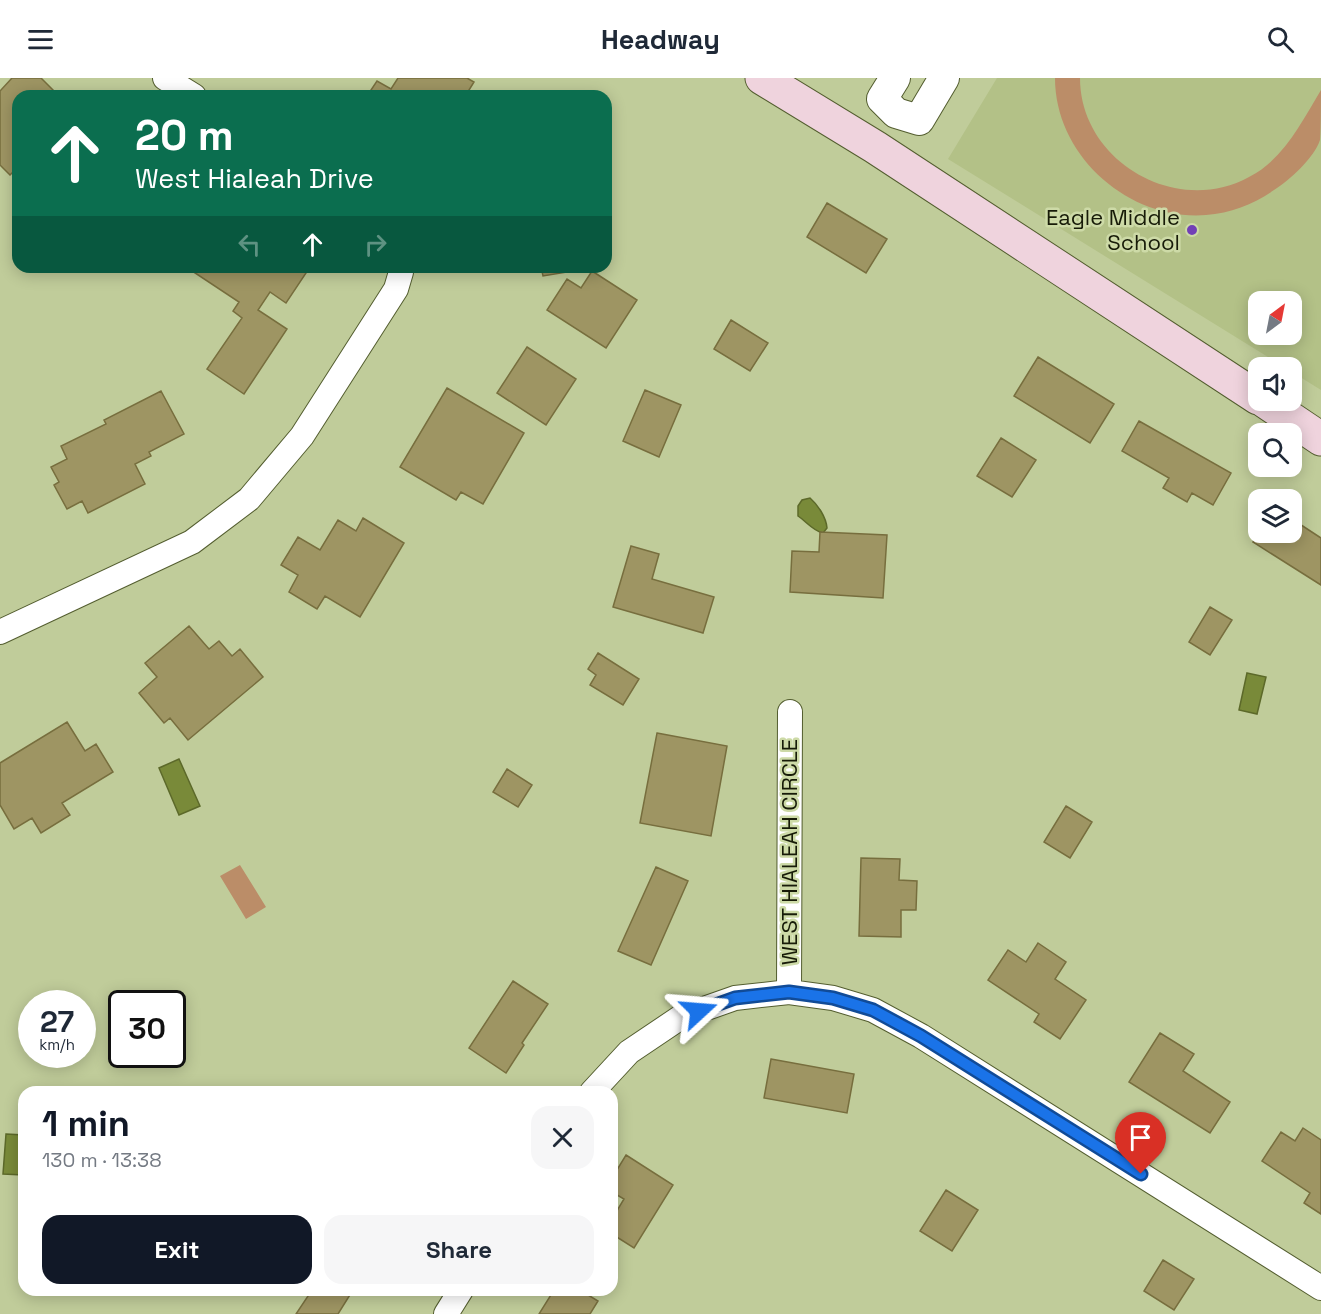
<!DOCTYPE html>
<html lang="en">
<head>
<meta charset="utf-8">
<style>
	body { margin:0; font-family:"Space Grotesk",sans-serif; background:#f6f6f7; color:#1f2937; height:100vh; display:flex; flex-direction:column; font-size:22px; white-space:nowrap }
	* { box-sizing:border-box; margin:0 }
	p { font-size:20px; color:#747a83 }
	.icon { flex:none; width:33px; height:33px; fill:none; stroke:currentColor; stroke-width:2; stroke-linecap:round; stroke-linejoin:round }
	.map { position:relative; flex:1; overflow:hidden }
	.details { position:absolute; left:18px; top:1008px; width:600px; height:210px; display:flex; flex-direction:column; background:#fff; border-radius:18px; box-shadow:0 3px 15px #0003 }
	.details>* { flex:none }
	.top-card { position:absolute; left:12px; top:12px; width:600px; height:183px; border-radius:18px; box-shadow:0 3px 15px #0003; background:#0b6e4f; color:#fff; overflow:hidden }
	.needle { width:39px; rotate:32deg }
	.tools { position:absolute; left:1248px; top:213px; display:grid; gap:12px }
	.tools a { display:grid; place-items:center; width:54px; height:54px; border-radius:12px; background:#fff; box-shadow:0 3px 15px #0003; font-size:30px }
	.speed { position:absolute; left:18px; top:912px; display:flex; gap:12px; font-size:30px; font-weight:700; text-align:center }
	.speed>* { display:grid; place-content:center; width:78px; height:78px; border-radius:50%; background:#fff; box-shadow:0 3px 15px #0003; line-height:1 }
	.speed small { font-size:15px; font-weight:400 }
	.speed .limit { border:3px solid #111; border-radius:9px; background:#fff; color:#111 }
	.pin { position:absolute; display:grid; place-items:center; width:51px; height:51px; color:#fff; margin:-62px -26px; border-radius:50% 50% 50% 0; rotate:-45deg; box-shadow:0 0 6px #0007 }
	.pin .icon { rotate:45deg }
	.me { position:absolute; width:66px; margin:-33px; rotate:71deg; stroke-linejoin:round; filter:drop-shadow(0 0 4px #0008) }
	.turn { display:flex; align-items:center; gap:21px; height:126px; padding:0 24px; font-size:27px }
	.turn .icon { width:78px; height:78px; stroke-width:2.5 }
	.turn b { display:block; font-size:42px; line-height:51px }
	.lanes { display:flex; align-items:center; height:57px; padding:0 24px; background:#0003; justify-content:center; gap:30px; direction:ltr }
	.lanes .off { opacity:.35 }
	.round { display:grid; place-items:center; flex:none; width:63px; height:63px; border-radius:18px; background:#f6f6f7 }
	.overview { display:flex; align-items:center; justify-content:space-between; height:102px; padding:0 24px }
	h1 { font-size:36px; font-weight:600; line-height:45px; color:#111827 }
	.primary-button { display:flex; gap:12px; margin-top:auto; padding:12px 24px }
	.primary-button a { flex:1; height:69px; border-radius:18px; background:#111827; color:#fff; font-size:24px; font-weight:600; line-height:69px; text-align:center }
	.primary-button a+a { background:#f6f6f7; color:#1f2937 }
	header { display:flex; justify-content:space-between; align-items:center; height:78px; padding:0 24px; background:#fff; font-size:27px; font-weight:600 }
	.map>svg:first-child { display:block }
</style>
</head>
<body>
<header><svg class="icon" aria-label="menu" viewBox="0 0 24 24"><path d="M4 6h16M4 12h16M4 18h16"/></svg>Headway<svg class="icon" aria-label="search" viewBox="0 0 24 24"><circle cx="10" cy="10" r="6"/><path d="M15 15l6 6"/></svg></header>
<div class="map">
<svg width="1321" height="1236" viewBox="0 0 1321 1236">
	<rect width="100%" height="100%" fill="#c0cc9a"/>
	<path fill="#b3c187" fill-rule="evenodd" d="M997,0H1321V312L1292,294V290L1284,289L948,81ZM1258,224H1292V256H1258Z"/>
	<path fill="#bb8d68" d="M1055,0H1080C1080,83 1176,139 1249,99C1284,81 1301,45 1321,12C1321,23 1321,55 1320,62C1314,80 1290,102 1274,112C1254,126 1231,135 1206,137C1129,143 1055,78 1055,0Z
		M240,787L266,829L246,841L220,798Z"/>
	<path fill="#798a39" stroke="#5c692a" stroke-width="1.5" d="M810,420C818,427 826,439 827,450L823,455C813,453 807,444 798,438V428L802,422Z
		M1247,595L1266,599L1257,636L1239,632Z
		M179,681L200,728L179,737L159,690Z
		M6,1056L24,1057L23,1097L3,1096Z"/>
	<path fill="#9e9563" stroke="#776e3e" stroke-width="1.5" d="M12,0H41L59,18H18V89L10,97L0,87V13Z
		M398,0H467L474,4L469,12L479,18H367L377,3L391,11Z
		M827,125L887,161L866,195L807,159Z
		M186,189H310L286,225L270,214L258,232L287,251L244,316L207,291L242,240L233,233L239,224Z
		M541,189H597L543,198Z
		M592,193L637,222L606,270L547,232L567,201L581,210Z
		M731,242L768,265L750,293L714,271Z
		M527,269L576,301L546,347L497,315Z
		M1038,279L1114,326L1090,365L1014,318Z
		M447,310L524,355L483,426L461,414L456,422L400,389Z
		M645,312L681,327L659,379L623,363Z
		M161,313L184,356L149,374L151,378L135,386L145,406L88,435L82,423L67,431L54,407L59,404L51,389L67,381L61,368L106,346L104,342Z
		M1139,343L1231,395L1213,427L1192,415L1187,424L1163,410L1169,400L1122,373Z
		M1001,360L1036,382L1012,419L977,398Z
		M363,440L404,465L360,539L325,518L317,531L289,514L298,497L281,487L298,459L320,472L338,442L356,453Z
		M1292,441L1321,460V507L1253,464L1259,454H1292Z
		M820,454L887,457L883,520L790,514L792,473L819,474Z
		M631,468L659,476L652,501L714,519L703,555L613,529Z
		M1210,529L1232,542L1210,577L1189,564Z
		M189,548L209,571L219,563L232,578L240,571L263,599L188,662L170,640L164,645L139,615L157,599L145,585Z
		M598,575L639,601L623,627L590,607L596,597L588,591Z
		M67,644L85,673L96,666L113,694L62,725L70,737L41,755L32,740L14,751L0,727V685Z
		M657,655L727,668L711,758L640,745Z
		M507,691L532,707L518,729L493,714Z
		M1066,728L1092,744L1070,780L1044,764Z
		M861,780L900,781L899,802L917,803L916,832H901V859L859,858Z
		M656,789L688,803L651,887L618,873Z
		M1038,865L1066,884L1055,901L1086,922L1060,961L1034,944L1039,936L988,902L1008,872L1026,884Z
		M513,903L548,926L522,965L524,967L506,995L469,970Z
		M1160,955L1194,976L1183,993L1230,1024L1210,1055L1129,1004Z
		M771,981L854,996L847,1035L764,1020Z
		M1303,1050L1321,1062V1136L1304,1125L1310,1115L1262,1083L1281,1054L1295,1063Z
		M626,1077L673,1107L634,1170L612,1156V1141L624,1121L612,1114V1100Z
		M946,1112L978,1132L952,1173L920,1153Z
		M1163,1182L1194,1201L1174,1232L1144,1213Z
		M312,1212H353L338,1236H296Z
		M554,1212H580L598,1223L590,1236H539Z"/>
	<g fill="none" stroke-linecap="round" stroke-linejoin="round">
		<g stroke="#535d2f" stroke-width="26">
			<path id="minor" d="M165,0L194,18
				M0,554L192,464L249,421L302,358L396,211L401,194V189
				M789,914L790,634
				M592,1014L629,974L681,939L735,920L789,914L833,920L873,932L921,958L1321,1210
				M446,1236L461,1212"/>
		</g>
		<g stroke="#535d2f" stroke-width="32">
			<path id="tertiary" d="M895,0L882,21L896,35L919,42L944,0"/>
		</g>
		<g stroke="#535d2f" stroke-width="35">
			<path id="secondary" d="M762,0L875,69L1258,320
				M1263,322L1321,361"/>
		</g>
		<use href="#minor" stroke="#fff" stroke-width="24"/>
		<use href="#tertiary" stroke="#fff" stroke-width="30"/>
		<use href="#secondary" stroke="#efd3dd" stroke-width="33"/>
	</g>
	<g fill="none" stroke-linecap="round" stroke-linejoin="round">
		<g stroke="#114b97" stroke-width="15">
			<path id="route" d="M699,933L735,920L789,914L833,920L873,932L921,958L1141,1096"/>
		</g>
		<use href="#route" stroke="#1a73e8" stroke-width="10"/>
	</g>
	<circle fill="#723fb6" stroke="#cddaa7" stroke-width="2" cx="1192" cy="152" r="6"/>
	<g text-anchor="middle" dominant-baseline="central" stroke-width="5" stroke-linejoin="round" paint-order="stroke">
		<g font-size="22" fill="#171b08" stroke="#cddaa7" text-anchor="end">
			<text x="1180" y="139">Eagle Middle<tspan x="1180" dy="25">School</tspan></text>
		</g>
		<g font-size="22" fill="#171b08" stroke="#cddaa7">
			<text transform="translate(789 774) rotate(-90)">WEST HIALEAH CIRCLE</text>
		</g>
	</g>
</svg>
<div class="tools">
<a><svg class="needle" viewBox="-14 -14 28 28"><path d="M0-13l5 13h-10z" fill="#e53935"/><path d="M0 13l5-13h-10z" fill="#747a83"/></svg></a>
<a><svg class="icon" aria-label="sound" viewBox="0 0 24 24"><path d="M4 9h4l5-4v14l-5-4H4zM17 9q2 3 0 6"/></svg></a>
<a><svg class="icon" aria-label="search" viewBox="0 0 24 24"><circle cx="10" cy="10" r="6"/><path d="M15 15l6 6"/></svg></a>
<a><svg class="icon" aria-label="layers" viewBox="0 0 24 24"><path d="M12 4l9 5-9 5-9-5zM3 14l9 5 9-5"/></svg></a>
</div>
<div class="speed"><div>27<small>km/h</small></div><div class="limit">30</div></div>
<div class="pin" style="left:1141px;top:1096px;background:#d93025"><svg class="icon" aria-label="arrive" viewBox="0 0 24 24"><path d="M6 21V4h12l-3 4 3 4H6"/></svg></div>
<svg class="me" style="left:699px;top:933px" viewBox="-20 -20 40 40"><path d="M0-17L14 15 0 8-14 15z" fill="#1a73e8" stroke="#fff" stroke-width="4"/></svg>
<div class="top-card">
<div class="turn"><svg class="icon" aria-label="ahead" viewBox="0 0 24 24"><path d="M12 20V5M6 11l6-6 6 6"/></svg><div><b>20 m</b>West Hialeah Drive</div></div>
<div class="lanes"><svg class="icon off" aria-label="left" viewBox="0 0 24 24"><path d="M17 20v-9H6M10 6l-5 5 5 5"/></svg><svg class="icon" aria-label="ahead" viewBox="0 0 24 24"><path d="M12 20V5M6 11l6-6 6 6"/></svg><svg class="icon off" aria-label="right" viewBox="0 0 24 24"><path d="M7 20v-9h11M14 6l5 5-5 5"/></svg></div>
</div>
<section class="details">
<div class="overview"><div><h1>1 min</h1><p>130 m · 13:38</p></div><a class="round"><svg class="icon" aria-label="close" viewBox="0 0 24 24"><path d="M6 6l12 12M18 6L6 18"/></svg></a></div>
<div class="primary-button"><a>Exit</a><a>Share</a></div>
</section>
</div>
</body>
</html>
